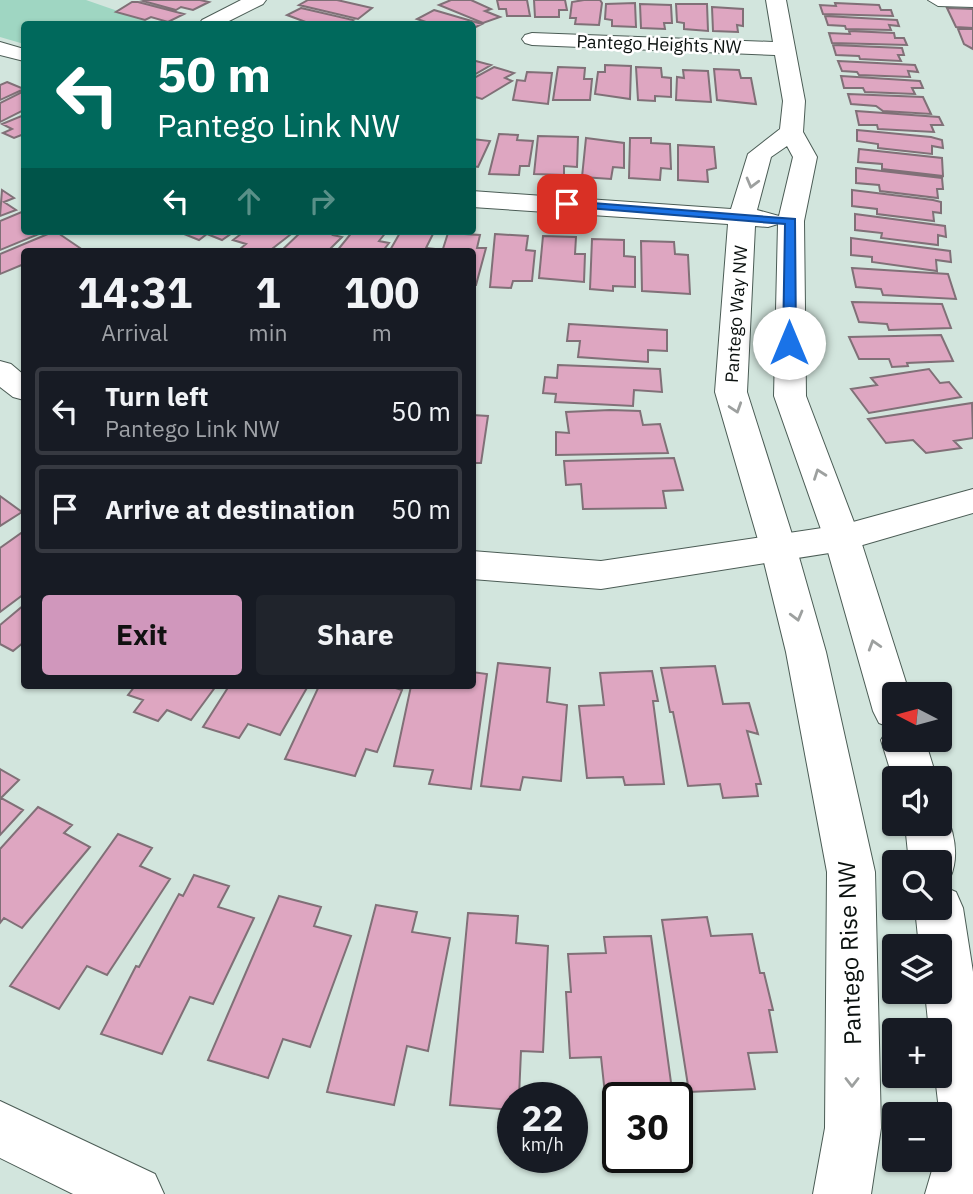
<!DOCTYPE html>
<html lang="en">
<head>
<meta charset="utf-8">
<style>
	body { margin:0; font-family:"IBM Plex Sans",sans-serif; background:#20242c; color:#f1f3f6; height:100vh; display:flex; flex-direction:column; font-size:26px; white-space:nowrap }
	* { box-sizing:border-box; margin:0 }
	p { font-size:23px; color:#9ea1a6 }
	.icon { flex:none; width:38px; height:38px; fill:none; stroke:currentColor; stroke-width:2; stroke-linecap:round; stroke-linejoin:round }
	.map { position:relative; flex:1; overflow:hidden }
	.drawer { position:absolute; left:21px; top:248px; width:455px; height:441px; display:flex; flex-direction:column; background:#171b24; border-radius:7px; box-shadow:0 2px 5px #0004 }
	.drawer>* { flex:none }
	.top-card { position:absolute; left:21px; top:21px; width:455px; height:214px; border-radius:7px; box-shadow:0 2px 5px #0004; background:#00695c; color:#fff; overflow:hidden }
	.needle { width:46px; rotate:276deg }
	.tools { position:absolute; left:882px; top:682px; display:grid; gap:14px }
	.tools a { display:grid; place-items:center; width:70px; height:70px; border-radius:7px; background:#171b24; box-shadow:0 2px 5px #0004; font-size:35px }
	.speed { position:absolute; left:497px; top:1082px; display:flex; gap:14px; font-size:35px; font-weight:700; text-align:center }
	.speed>* { display:grid; place-content:center; width:91px; height:91px; border-radius:50%; background:#171b24; box-shadow:0 2px 5px #0004; line-height:1 }
	.speed small { font-size:18px; font-weight:400 }
	.speed .limit { border:4px solid #111; border-radius:10px; background:#fff; color:#111 }
	.pin { position:absolute; display:grid; place-items:center; width:60px; height:60px; color:#fff; margin:-30px; border-radius:14px; box-shadow:0 4px 10px #0006 }
	.me { position:absolute; width:77px; margin:-38px; rotate:0deg; stroke-linejoin:round; filter:drop-shadow(0 0 5px #0008) }
	.turn { display:flex; align-items:center; gap:24px; height:147px; padding:0 21px; font-size:32px }
	.turn .icon { width:91px; height:91px; stroke-width:2.5 }
	.turn b { display:block; font-size:49px; line-height:60px }
	.lanes { display:flex; align-items:center; height:66px; padding:0 21px; background:#0003; justify-content:center; gap:35px; direction:ltr }
	.lanes .off { opacity:.35 }
	.eta { display:flex; justify-content:space-evenly; align-items:center; height:119px; text-align:center }
	.eta b { font-size:42px; font-weight:700; line-height:49px }
	.cta { display:flex; gap:14px; margin-top:auto; padding:14px 21px }
	.cta a { flex:1; height:80px; border-radius:7px; background:#d097bc; color:#111; font-size:28px; font-weight:700; line-height:80px; text-align:center }
	.cta a+a { background:#20242c; color:#f1f3f6 }
	ul { padding:0; list-style:none }
	li { display:flex; align-items:center; gap:21px; height:88px; margin:0 14px 10px; padding:0 7px; border:4px solid #363941; border-radius:7px }
	li div { flex:1 }
	li b { display:block; font-size:26px }
	li em { font-style:normal }
	.map>svg:first-child { display:block }
</style>
</head>
<body>
<div class="map">
<svg width="973" height="1194" viewBox="0 0 973 1194">
	<rect width="100%" height="100%" fill="#d2e5dd"/>
	<path fill="#9fd6c2" d="M0,0H86L155,24H24V44L0,37Z"/>
	<path fill="#dea6c1" stroke="#807077" stroke-width="2" d="M147,0H200L209,2L193,10L181,7L176,10L143,1Z
		M308,0H337L372,8L358,19L299,5Z
		M451,0H471L491,9L485,11L500,17L483,23L439,5Z
		M497,0H527L530,16H507L506,9H499Z
		M534,0H565L567,10H559V17H535Z
		M584,0H600L602,3L599,25L575,24L576,18H570L572,2Z
		M132,2H138L184,14L168,22L151,17L145,20L116,12Z
		M635,3L636,27L612,26V20L605,19L606,4Z
		M835,3L879,5L881,10H891L893,16L823,14L820,5L836,6Z
		M640,4L671,5L672,23H664L665,29L641,28Z
		M676,4H707L708,31L684,29V23L677,22Z
		M712,7L743,9V26L737,25L738,32L713,31Z
		M301,8L353,20L345,24H311L287,15Z
		M947,8L973,9V28L956,27Z
		M434,10L482,24L472,29V24H432L417,19Z
		M825,16L897,20L899,26L889,25L891,30L846,29L845,26L828,25Z
		M958,29H973V49L964,44Z
		M849,31L894,33L895,38H904L907,45L832,43L829,33L850,34Z
		M833,45L902,48L904,55H898L901,61L860,59L859,56L836,55Z
		M472,60L491,65L472,76Z
		M838,61L915,65L918,72L908,71L910,77L859,75L857,72L842,71Z
		M605,65L631,66L630,99L595,94L598,72H605Z
		M494,67L514,73L505,78L512,81L482,99L472,96V79Z
		M558,67L585,68L584,79H592L590,100H553Z
		M636,67L661,68L662,77L671,78V97L655,96V101L638,100Z
		M714,69L739,70L741,78H751L756,104L717,100Z
		M683,70L708,71L711,102L676,100L677,77L684,78Z
		M527,72L552,73L548,104L513,100L517,80L525,81Z
		M841,76L920,81L923,88H912L915,94L865,92L863,88H844Z
		M7,82L24,89L0,100V85Z
		M24,91V110L0,122V103Z
		M848,94L923,97L931,114L883,111L876,106L851,104Z
		M856,111L939,117L943,125H931L934,132L878,129L877,125H859Z
		M24,115V134L14,138L3,133L12,129L2,124Z
		M857,130L931,137L942,140L943,148L932,146V154L878,148V144L857,141Z
		M499,134L518,135L517,140L533,141L529,166H520L519,175L489,174Z
		M538,136L578,137L577,167L564,166V175L534,174Z
		M586,138L624,143V168L613,167L611,179L582,177Z
		M630,138H651V143L670,144L671,169L661,168L660,180L629,178Z
		M472,139L490,141L478,167L472,166Z
		M678,145L714,147L716,168L707,170L708,182L678,180Z
		M859,149L942,158L943,176L882,169V164L858,162Z
		M856,168L942,178L943,189H937L938,198L880,191L879,185L856,183Z
		M2,190L14,198L4,202L16,210L0,216Z
		M852,190L933,200L941,202V213L933,212L934,221L877,214V209L852,206Z
		M24,211V231H46L0,250V221Z
		M855,214L945,226L946,237L938,235V245L881,238L882,233L855,230Z
		M55,231L80,248L71,252H24V264L0,274V254Z
		M188,231H235L222,240L207,234L199,240L184,234Z
		M245,231H295L268,252L240,249L246,244L233,240Z
		M302,231H336L333,235L342,237L327,252H280Z
		M353,231H387L379,241L389,243L382,252H336Z
		M401,231L434,232L426,248L436,249L434,252H389Z
		M448,233L480,235L477,248H486L476,285H472V252H442Z
		M495,234L528,236L526,250L535,251L532,281H513L511,288L490,287Z
		M543,236L576,237L575,254H585L584,282L539,278Z
		M851,238L950,251L951,262L936,260L937,271L872,262V257L851,255Z
		M592,239L624,240V256L635,257V287L613,286V291L590,289Z
		M641,241L674,242L675,254L688,255L690,294L642,291Z
		M852,268L948,274L956,299L883,295L881,289L856,287Z
		M852,302L942,304L951,328L889,330L887,324L859,322Z
		M569,324L667,330V351L648,350V362L578,357L580,341H567Z
		M941,335L953,361L907,363L908,366L892,367L889,359H859L849,337Z
		M558,365L660,369L662,392L634,390L633,406L555,402L556,394L543,393L545,377L557,378Z
		M929,369L940,383L949,382L961,397L869,413L851,389L877,385L871,378Z
		M972,403L973,438L954,441L961,448L926,453L913,440L886,443L868,419Z
		M610,410L640,411L643,425L660,424L668,453L556,455V432L569,433L566,412Z
		M472,415L488,416L481,463H472Z
		M674,458L683,490L663,491L666,508L583,509L581,484L566,485L564,461Z
		M0,496L22,512L0,526Z
		M24,531V594L0,612V548Z
		M24,605V642L13,651L0,644V625Z
		M498,663L550,668L547,702L567,705L561,781L523,777L520,790L481,786Z
		M715,666L723,704L749,703L758,734L747,731L761,784H756L758,796L723,798L720,784L688,786L673,712H670L661,668Z
		M652,671L658,701H653L664,784L625,785L623,777L587,778L579,706L604,705L600,673Z
		M472,672L487,674L471,789L429,784L433,770L394,766L411,686H472Z
		M135,686H216L191,720L167,710L158,721L134,712L143,700L128,695Z
		M229,686H308L280,735L248,724L239,738L203,727Z
		M319,686H389L402,690L377,752L366,749L355,776L285,759Z
		M0,769L19,780L1,798L23,810L0,835Z
		M38,807L72,825L64,833L90,847L22,928L4,918L0,923V849Z
		M118,834L152,848L140,866L170,879L107,975L87,966L59,1009L10,986Z
		M194,875L229,886L218,907L254,918L213,1004L190,997L162,1054L101,1034L136,966L139,967L179,894L183,896Z
		M279,896L321,907L314,926L351,936L310,1047L283,1039L268,1078L208,1060Z
		M376,905L417,912L412,932L450,938L428,1051L407,1046L394,1105L327,1092Z
		M468,913L518,916L516,943L548,946L543,1052L521,1051L519,1097H513V1110L450,1105Z
		M707,917L711,936L752,934L760,973H764L773,1010H769L777,1052L748,1053L755,1089L689,1092L662,920Z
		M651,936L673,1097H618V1113H607L601,1057L570,1058L566,992H571L568,954L606,953L604,937Z"/>
	<g fill="none" stroke-linecap="round" stroke-linejoin="round">
		<g stroke="#4b5c55" stroke-width="2">
			<path id="minor" d="M241,0H266L263,4L223,24H199L202,20Z
				M766,0H786L805,101L803,132L817,157L804,221L806,396L860,538L910,695H894V740H925L937,779H894V782L893,779L881,740L889,727L879,723L873,711L824,538L774,396L778,224L768,227L755,226L747,392L797,550L826,652L875,872L881,1128L871,1194H813L825,1128L827,872L786,652L761,550L715,392L728,224L472,207V191L731,209L748,154L780,129L783,101L775,55L532,45L525,43L522,39L525,35L532,33L773,42ZM787,146L793,157L779,216L757,210L771,157Z
				M928,0H973V7L938,6Z
				M0,42L24,49V61L0,55Z
				M940,808L944,809C954,831 960,856 950,878L940,882V863H909L905,824H940Z
				M940,885L956,892L963,908L973,972V1194H925L935,1160H940L942,1136L935,1076H940V1031H929L925,992H940V947H919L915,908H940Z
				M0,1101L155,1174L164,1194H73L0,1158Z"/>
		</g>
		<g stroke="#4b5c55" stroke-width="2">
			<path id="tertiary" d="M0,361L11,364L24,375V400L13,397L0,387Z
				M973,489V513L842,551L601,589L472,579V551L601,561L842,525Z"/>
		</g>
		<use href="#minor" fill="#fff" fill-rule="evenodd"/>
		<use href="#tertiary" fill="#fff" fill-rule="evenodd"/>
	</g>
	<defs><path id="oneway-chevron" d="M-2-3.5L2.5 0L-2 3.5" fill="none" stroke-width="1.6" stroke-linecap="round" stroke-linejoin="round" transform="scale(1.75)"/></defs>
	<g stroke="#9da09f">
		<use href="#oneway-chevron" transform="translate(752 183) rotate(105)"/>
		<use href="#oneway-chevron" transform="translate(736 408) rotate(72)"/>
		<use href="#oneway-chevron" transform="translate(819 474) rotate(-110)"/>
		<use href="#oneway-chevron" transform="translate(797 616) rotate(75)"/>
		<use href="#oneway-chevron" transform="translate(874 645) rotate(-107)"/>
		<use href="#oneway-chevron" transform="translate(852 1082) rotate(90)"/>
	</g>
	<path fill="#1a73e8" stroke="#114b97" stroke-width="2" d="M567,201L795,219L796,343L789,347L783,343L785,224L563,206L561,204Z"/>
	<g text-anchor="middle" dominant-baseline="central" stroke-width="5" stroke-linejoin="round" paint-order="stroke">
		<g font-size="18" fill="#0b110f" stroke="#fff">
			<text transform="translate(659 44) rotate(2)">Pantego Heights NW</text>
			<text transform="translate(736 314) rotate(-86)">Pantego Way NW</text>
		</g>
		<g font-size="24" fill="#0b110f" stroke="#fff">
			<text transform="translate(849 953) rotate(-92)">Pantego Rise NW</text>
		</g>
	</g>
</svg>
<div class="tools">
<a><svg class="needle" viewBox="-14 -14 28 28"><path d="M0-13l5 13h-10z" fill="#e53935"/><path d="M0 13l5-13h-10z" fill="#9ea1a6"/></svg></a>
<a><svg class="icon" aria-label="sound" viewBox="0 0 24 24"><path d="M4 9h4l5-4v14l-5-4H4zM17 9q2 3 0 6"/></svg></a>
<a><svg class="icon" aria-label="search" viewBox="0 0 24 24"><circle cx="10" cy="10" r="6"/><path d="M15 15l6 6"/></svg></a>
<a><svg class="icon" aria-label="layers" viewBox="0 0 24 24"><path d="M12 4l9 5-9 5-9-5zM3 14l9 5 9-5"/></svg></a>
<a>+</a>
<a>−</a>
</div>
<div class="speed"><div>22<small>km/h</small></div><div class="limit">30</div></div>
<div class="pin" style="left:567px;top:204px;background:#d93025"><svg class="icon" aria-label="arrive" viewBox="0 0 24 24"><path d="M6 21V4h12l-3 4 3 4H6"/></svg></div>
<svg class="me" style="left:789px;top:343px" viewBox="-20 -20 40 40"><circle r="19" fill="#fff"/><path d="M0-13L10 11 0 6-10 11z" fill="#1a73e8"/></svg>
<div class="top-card">
<div class="turn"><svg class="icon" aria-label="left" viewBox="0 0 24 24"><path d="M17 20v-9H6M10 6l-5 5 5 5"/></svg><div><b>50 m</b>Pantego Link NW</div></div>
<div class="lanes"><svg class="icon" aria-label="left" viewBox="0 0 24 24"><path d="M17 20v-9H6M10 6l-5 5 5 5"/></svg><svg class="icon off" aria-label="ahead" viewBox="0 0 24 24"><path d="M12 20V5M6 11l6-6 6 6"/></svg><svg class="icon off" aria-label="right" viewBox="0 0 24 24"><path d="M7 20v-9h11M14 6l5 5-5 5"/></svg></div>
</div>
<section class="drawer">
<div class="eta">
<div><b>14:31</b><p>Arrival</p></div>
<div><b>1</b><p>min</p></div>
<div><b>100</b><p>m</p></div>
</div>
<ul>
<li><svg class="icon" aria-label="left" viewBox="0 0 24 24"><path d="M17 20v-9H6M10 6l-5 5 5 5"/></svg><div><b>Turn left</b><p>Pantego Link NW</p></div><em>50 m</em></li>
<li><svg class="icon" aria-label="arrive" viewBox="0 0 24 24"><path d="M6 21V4h12l-3 4 3 4H6"/></svg><div><b>Arrive at destination</b></div><em>50 m</em></li>
</ul>
<div class="cta"><a>Exit</a><a>Share</a></div>
</section>
</div>
</body>
</html>
